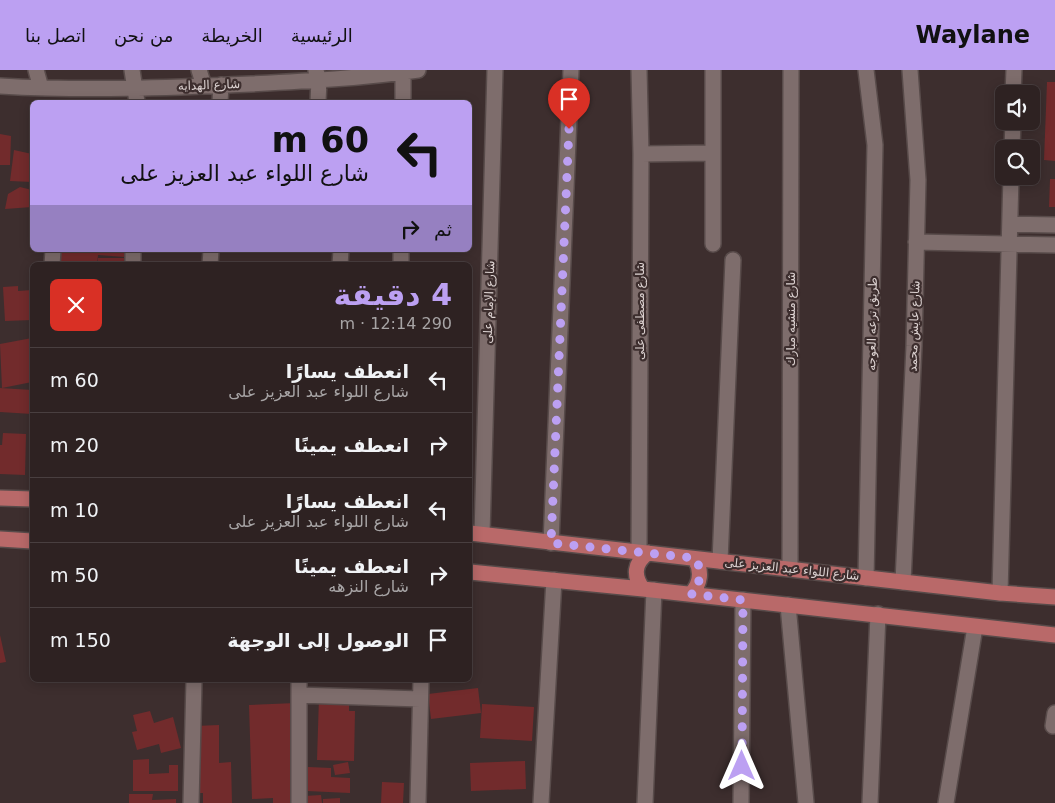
<!DOCTYPE html>
<html lang="ar">
<head>
<meta charset="utf-8">
<style>
	body { margin:0; font-family:"DejaVu Sans",Cairo,sans-serif; background:#3a2f2f; color:#f1f3f6; direction:rtl; height:100vh; display:flex; flex-direction:column; font-size:19px; white-space:nowrap }
	* { box-sizing:border-box; margin:0 }
	p { font-size:16px; color:#a7a4a5 }
	.icon { flex:none; width:28px; height:28px; fill:none; stroke:currentColor; stroke-width:2; stroke-linecap:round; stroke-linejoin:round }
	.map { position:relative; flex:1; overflow:hidden; direction:ltr }
	.side { position:absolute; left:30px; top:192px; width:442px; height:420px; display:flex; flex-direction:column; background:#2e2222; border-radius:8px; box-shadow:0 2px 12px #0003,0 0 0 1px #493f40; direction:rtl }
	.side>* { flex:none }
	.top-card { position:absolute; left:30px; top:30px; width:442px; height:152px; border-radius:8px; box-shadow:0 2px 12px #0003,0 0 0 1px #493f40; direction:rtl; background:#bca0f2; color:#111; overflow:hidden }
	.controls { position:absolute; left:995px; top:15px; display:grid; gap:10px }
	.controls a { display:grid; place-items:center; width:45px; height:45px; border-radius:8px; background:#2e2222; box-shadow:0 2px 12px #0003,0 0 0 1px #493f40; font-size:25px }
	.pin { position:absolute; display:grid; place-items:center; width:42px; height:42px; color:#fff; margin:-51px -21px; border-radius:50% 50% 50% 0; rotate:-45deg; box-shadow:0 0 5px #0007 }
	.pin .icon { rotate:45deg }
	.me { position:absolute; width:55px; margin:-28px; rotate:0deg; stroke-linejoin:round; filter:drop-shadow(0 0 4px #0008) }
	.turn { display:flex; align-items:center; gap:18px; height:105px; padding:0 20px; font-size:22px }
	.turn .icon { width:65px; height:65px; stroke-width:2.5 }
	.turn b { display:block; font-size:35px; line-height:42px }
	.then { display:flex; align-items:center; height:48px; padding:0 20px; background:#0003; gap:10px; font-size:19px }
	.round { display:grid; place-items:center; flex:none; width:52px; height:52px; border-radius:8px; background:#3a2f2f }
	.headline { display:flex; align-items:center; justify-content:space-between; height:85px; padding:0 20px }
	h1 { font-size:30px; font-weight:800; line-height:38px; color:#bca0f2 }
	ul { padding:0; list-style:none }
	li { display:flex; align-items:center; gap:15px; height:65px; padding:0 20px; border-top:1px solid #493f40 }
	li div { flex:1 }
	li b { display:block; font-size:19px }
	li em { font-style:normal }
	header { display:flex; align-items:center; gap:30px; box-sizing:border-box; height:70px; padding:0 25px; background:#bca0f2; color:#111 }
	header strong { font-size:24px }
	nav { display:flex; gap:28px; margin-inline-start:auto; font-size:18px }
	.map>svg:first-child { display:block }
</style>
</head>
<body>
<header>
<strong>Waylane</strong>
<nav><a>الرئيسية</a><a>الخريطة</a><a>من نحن</a><a>اتصل بنا</a></nav>
</header>
<div class="map">
<svg width="1055" height="733" viewBox="0 0 1055 733">
	<rect width="100%" height="100%" fill="#3d2e2e"/>
	<path fill="#722b2c" d="M1047,12H1055V91L1044,90Z
		M0,64L11,66L10,95H0Z
		M14,80L32,84V112L10,111Z
		M1050,109H1055V137H1049Z
		M20,117L32,120V137L5,139L8,124Z
		M57,180H126L125,187L98,185L97,195L56,193Z
		M98,188H124L125,195H98Z
		M18,216V221L32,220V250L5,251L3,217Z
		M32,268V312L2,318L0,274Z
		M0,318L32,320V344L0,342Z
		M3,363L26,364L25,405L0,404V375H2Z
		M0,565L6,592L0,593Z
		M478,618L481,643L431,649L428,624Z
		M319,627L349,628V641H355L354,691L317,690Z
		M296,633L293,733H273V728L252,729L249,635Z
		M482,634L534,637L532,671L480,668Z
		M150,641L154,653L173,647L181,678L161,683L159,674L137,680L132,662L137,661L133,645Z
		M219,655V693L231,692L232,733H203V723H197L195,656Z
		M149,689V704L169,703V695H178V721H133V690Z
		M525,691L526,719L471,721L470,693Z
		M348,692L350,703L335,705L333,695Z
		M308,697L331,698V707L350,708V723L307,721Z
		M382,712L404,713L403,733H381Z
		M129,724H153L152,730L176,729V733H129Z
		M321,725L322,733H305L304,726Z
		M340,728V733H323V729Z"/>
	<g fill="none" stroke-linecap="round" stroke-linejoin="round">
		<g stroke="#584b4a" stroke-width="18">
			<path id="minor" d="M36,0L41,18
				M132,0L137,32
				M199,0L204,16
				M639,0L641,84L639,482
				M713,0V174
				M866,0L875,75L866,508
				M316,1L319,10L318,32
				M0,16C84,21 167,18 251,14C307,11 363,8 418,0
				M1013,24L1014,0
				M220,32L221,15
				M403,32V2
				M1012,79L1013,51
				M641,84L712,83
				M1010,154L1055,155
				M916,172L1055,175
				M52,195L53,180
				M133,195V180
				M210,195L211,180
				M340,195L341,180
				M401,195V180
				M482,464L495,0
				M551,473L571,0
				M720,491L733,190
				M790,499L791,0
				M903,512L914,276L918,110L910,0
				M1000,523L1011,106
				M788,535L806,733
				M299,625L420,629
				M1053,656L1055,643
				M191,733L194,610
				M299,733V610
				M418,733L421,610
				M541,733L554,510
				M645,733L654,520
				M741,733L743,530
				M870,733L878,544
				M946,733L975,557"/>
		</g>
		<g stroke="#584b4a" stroke-width="18">
			<path id="major" d="M0,428L32,429
				M470,463L1000,523L1055,527
				M0,469L32,471
				M470,502L643,519L1055,565
				M643,519C633,506 634,493 648,483
				M691,524C701,513 702,501 695,489"/>
		</g>
		<use href="#minor" stroke="#7e6d6c" stroke-width="15"/>
		<use href="#major" stroke="#b96969" stroke-width="15"/>
	</g>
	<g fill="none" stroke-linecap="round" stroke-linejoin="round">
		<path stroke="#bca0f2" stroke-width="9" stroke-dasharray="0 16.2" d="M569,59L551,473L695,488C703,501 701,513 691,524L743,530L742,696"/>
	</g>
	<g text-anchor="middle" dominant-baseline="central" stroke-width="4.5" stroke-linejoin="round" paint-order="stroke">
		<g font-size="12" fill="#dcd2d1" stroke="#3d2e2e">
			<text transform="translate(209 15) rotate(-2)">شارع الهدايه</text>
			<text transform="translate(489 232) rotate(-88)">شارع الإمام على</text>
			<text transform="translate(640 241) rotate(-90)">شارع مصطفى على</text>
			<text transform="translate(791 249) rotate(-90)">شارع منشيه مبارك</text>
			<text transform="translate(872 254) rotate(-89)">طريق ترعه العوجه</text>
			<text transform="translate(914 256) rotate(-88)">شارع عايش محمد</text>
			<text transform="translate(792 499) rotate(6)">شارع اللواء عبد العزيز على</text>
		</g>
	</g>
</svg>
<div class="controls">
<a><svg class="icon" aria-label="sound" viewBox="0 0 24 24"><path d="M4 9h4l5-4v14l-5-4H4zM17 9q2 3 0 6"/></svg></a>
<a><svg class="icon" aria-label="search" viewBox="0 0 24 24"><circle cx="10" cy="10" r="6"/><path d="M15 15l6 6"/></svg></a>
</div>
<div class="pin" style="left:569px;top:59px;background:#d93025"><svg class="icon" aria-label="arrive" viewBox="0 0 24 24"><path d="M6 21V4h12l-3 4 3 4H6"/></svg></div>
<svg class="me" style="left:742px;top:696px" viewBox="-20 -20 40 40"><path d="M0-17L14 15 0 8-14 15z" fill="#bca0f2" stroke="#fff" stroke-width="4"/></svg>
<div class="top-card">
<div class="turn"><svg class="icon" aria-label="left" viewBox="0 0 24 24"><path d="M17 20v-9H6M10 6l-5 5 5 5"/></svg><div><b>60 m</b>شارع اللواء عبد العزيز على</div></div>
<div class="then">ثم<svg class="icon" aria-label="right" viewBox="0 0 24 24"><path d="M7 20v-9h11M14 6l5 5-5 5"/></svg></div>
</div>
<section class="side">
<div class="headline"><div><h1>4 دقيقة</h1><p>290 m · 12:14</p></div><a class="round" style="background:#d93025;color:#fff"><svg class="icon" aria-label="close" viewBox="0 0 24 24"><path d="M6 6l12 12M18 6L6 18"/></svg></a></div>
<ul>
<li><svg class="icon" aria-label="left" viewBox="0 0 24 24"><path d="M17 20v-9H6M10 6l-5 5 5 5"/></svg><div><b>انعطف يسارًا</b><p>شارع اللواء عبد العزيز على</p></div><em>60 m</em></li>
<li><svg class="icon" aria-label="right" viewBox="0 0 24 24"><path d="M7 20v-9h11M14 6l5 5-5 5"/></svg><div><b>انعطف يمينًا</b></div><em>20 m</em></li>
<li><svg class="icon" aria-label="left" viewBox="0 0 24 24"><path d="M17 20v-9H6M10 6l-5 5 5 5"/></svg><div><b>انعطف يسارًا</b><p>شارع اللواء عبد العزيز على</p></div><em>10 m</em></li>
<li><svg class="icon" aria-label="right" viewBox="0 0 24 24"><path d="M7 20v-9h11M14 6l5 5-5 5"/></svg><div><b>انعطف يمينًا</b><p>شارع النزهه</p></div><em>50 m</em></li>
<li><svg class="icon" aria-label="arrive" viewBox="0 0 24 24"><path d="M6 21V4h12l-3 4 3 4H6"/></svg><div><b>الوصول إلى الوجهة</b></div><em>150 m</em></li>
</ul>
</section>
</div>
</body>
</html>
